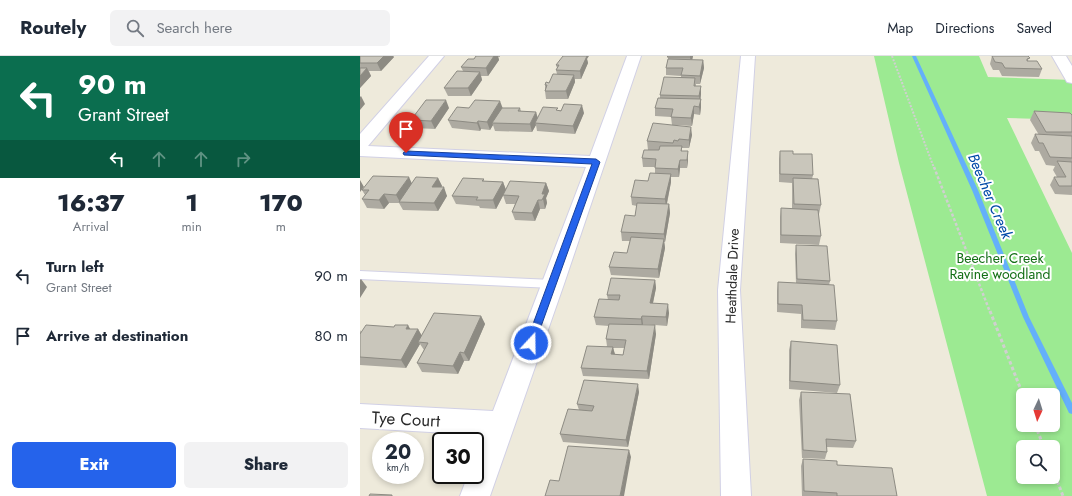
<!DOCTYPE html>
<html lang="en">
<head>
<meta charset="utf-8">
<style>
	body { margin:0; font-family:Jost,sans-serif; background:#f2f2f3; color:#1f2937; height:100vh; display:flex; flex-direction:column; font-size:15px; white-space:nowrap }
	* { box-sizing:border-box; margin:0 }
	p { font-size:13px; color:#747a83 }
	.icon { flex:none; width:22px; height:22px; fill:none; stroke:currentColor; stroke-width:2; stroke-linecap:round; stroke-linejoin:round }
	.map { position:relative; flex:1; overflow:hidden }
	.side { display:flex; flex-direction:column; background:#fff; width:360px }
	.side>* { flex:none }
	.banner { background:#0b6e4f; color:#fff; overflow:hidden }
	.needle { width:26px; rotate:184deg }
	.buttons { position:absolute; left:656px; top:332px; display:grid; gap:8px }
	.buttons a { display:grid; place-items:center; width:44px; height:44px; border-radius:6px; background:#fff; box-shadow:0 2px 6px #0003; font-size:20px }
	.speed { position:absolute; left:12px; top:376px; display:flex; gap:8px; font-size:20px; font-weight:700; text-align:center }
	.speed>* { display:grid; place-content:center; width:52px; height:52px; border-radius:50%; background:#fff; box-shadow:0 2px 6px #0003; line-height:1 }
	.speed small { font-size:10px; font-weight:400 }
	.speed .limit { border:2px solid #111; border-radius:6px; background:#fff; color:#111 }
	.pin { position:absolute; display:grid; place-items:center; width:34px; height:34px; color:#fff; margin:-41px -17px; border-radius:50% 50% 50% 0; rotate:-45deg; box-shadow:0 0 4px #0007 }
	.pin .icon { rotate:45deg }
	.me { position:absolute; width:44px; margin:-22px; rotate:21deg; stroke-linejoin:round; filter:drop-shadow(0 0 3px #0008) }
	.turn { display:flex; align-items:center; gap:14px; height:84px; padding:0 12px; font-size:18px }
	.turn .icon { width:52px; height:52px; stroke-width:2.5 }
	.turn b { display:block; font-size:28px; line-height:34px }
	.lanes { display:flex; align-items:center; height:38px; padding:0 12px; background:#0003; justify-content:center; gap:20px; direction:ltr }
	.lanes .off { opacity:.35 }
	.eta { display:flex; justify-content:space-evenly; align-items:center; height:68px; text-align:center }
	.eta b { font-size:24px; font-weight:800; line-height:28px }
	.action { display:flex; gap:8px; margin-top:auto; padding:8px 12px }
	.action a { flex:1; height:46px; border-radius:6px; background:#2563eb; color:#fff; font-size:16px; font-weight:800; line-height:46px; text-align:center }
	.action a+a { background:#f2f2f3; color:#1f2937 }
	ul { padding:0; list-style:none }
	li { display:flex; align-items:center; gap:12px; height:60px; padding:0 12px }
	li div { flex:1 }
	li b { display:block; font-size:15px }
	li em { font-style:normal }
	header { display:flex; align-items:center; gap:24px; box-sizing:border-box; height:56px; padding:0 20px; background:#fff; border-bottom:1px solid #e0e1e3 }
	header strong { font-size:19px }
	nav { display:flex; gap:22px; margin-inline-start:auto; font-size:14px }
	.search { width:280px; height:36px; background:#f2f2f3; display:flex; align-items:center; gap:10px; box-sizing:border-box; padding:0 14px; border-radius:6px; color:#747a83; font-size:15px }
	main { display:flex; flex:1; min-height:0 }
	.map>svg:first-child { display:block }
</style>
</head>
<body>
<header>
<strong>Routely</strong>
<div class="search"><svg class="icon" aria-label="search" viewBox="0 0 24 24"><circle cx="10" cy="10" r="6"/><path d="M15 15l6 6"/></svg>Search here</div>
<nav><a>Map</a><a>Directions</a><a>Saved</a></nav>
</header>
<main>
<section class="side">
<div class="banner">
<div class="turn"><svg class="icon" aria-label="left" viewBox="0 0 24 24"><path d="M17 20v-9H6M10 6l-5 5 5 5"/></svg><div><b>90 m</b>Grant Street</div></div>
<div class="lanes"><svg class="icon" aria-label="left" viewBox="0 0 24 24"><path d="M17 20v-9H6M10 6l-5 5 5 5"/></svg><svg class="icon off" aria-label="ahead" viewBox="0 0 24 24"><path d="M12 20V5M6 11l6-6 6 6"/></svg><svg class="icon off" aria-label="ahead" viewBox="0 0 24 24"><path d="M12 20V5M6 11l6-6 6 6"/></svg><svg class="icon off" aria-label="right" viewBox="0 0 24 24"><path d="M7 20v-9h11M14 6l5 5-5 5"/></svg></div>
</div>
<div class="eta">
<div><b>16:37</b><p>Arrival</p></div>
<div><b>1</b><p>min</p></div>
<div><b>170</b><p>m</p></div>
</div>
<ul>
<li><svg class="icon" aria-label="left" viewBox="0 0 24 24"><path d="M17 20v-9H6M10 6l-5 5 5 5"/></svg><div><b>Turn left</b><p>Grant Street</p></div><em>90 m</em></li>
<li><svg class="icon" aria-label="arrive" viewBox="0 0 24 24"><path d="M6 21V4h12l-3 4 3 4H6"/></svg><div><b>Arrive at destination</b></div><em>80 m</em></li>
</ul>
<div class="action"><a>Exit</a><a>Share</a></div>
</section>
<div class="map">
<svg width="712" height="440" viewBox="0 0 712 440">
	<rect width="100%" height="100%" fill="#eeeadb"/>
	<path fill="#9cea92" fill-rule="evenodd" d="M514,0H619L628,21L712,24V64L647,62L712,197V440H627L539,107ZM663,339H693V369H663ZM663,391H693V421H663Z"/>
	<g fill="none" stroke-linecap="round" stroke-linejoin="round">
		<path fill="#64b0fa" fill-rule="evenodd" d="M552,0H556L618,134L669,261L712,347V358L709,357L663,261L612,134Z"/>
		<g stroke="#d1d0e5" stroke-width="2">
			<path id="lane" d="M0,215L193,224L197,225L199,228L197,231L193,232L0,223Z"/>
		</g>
		<g stroke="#d1d0e5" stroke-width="2">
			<path id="street" d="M69,0H84L8,90L230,100L267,0H281L204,228L130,440H100L108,419H115V401L123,379L0,372V348L133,355L226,111L0,100V78Z
				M381,0H395L380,234L391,440H361L358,234Z
				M692,0H706L712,10V27L707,26Z"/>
		</g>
		<path stroke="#d0d0d0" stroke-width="2" stroke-dasharray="2 1.5" stroke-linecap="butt" d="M532,0L574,112"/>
		<path stroke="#d0d0d0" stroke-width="2.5" stroke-dasharray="3 2" stroke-linecap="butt" d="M574,111L630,256"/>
		<path stroke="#d0d0d0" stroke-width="3" stroke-dasharray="3.5 2.5" stroke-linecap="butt" d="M630,255L663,339
			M675,369L684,391
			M693,414L703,440"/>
		<use href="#lane" fill="#fff" fill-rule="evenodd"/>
		<use href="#street" fill="#fff" fill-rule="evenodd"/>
	</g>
	<path fill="#adaaa1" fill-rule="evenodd" d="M0,0H33L34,1L21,15H9L11,20L0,32Z
		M116,0H140V1H138L139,4L128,20H121L122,24L111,40H88L84,32L103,15L101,11L114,3Z
		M308,0H333L332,4H343L344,12L340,28H336V30H341V38L340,43L341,51L340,59L334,58L332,70L317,69L332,79L329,92H322V95L328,104L327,112H320L319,121H311V126L307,148H309L310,157L305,186H304L305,192L299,222L251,219L249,211L267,197L270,185H262L261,176L275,160L277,150L272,149L271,141L288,125L295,117V111H283L282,102L288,94L287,85L312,69L311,61L295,60V52L300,42V39L321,21V20L306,19V12L308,4Z
		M632,0H669L668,5L682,13L679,21L642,20L639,14H633L630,8Z
		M227,3L228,7L221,23H215V26L208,43H186L185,35V29L189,27L197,18L196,14L197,12L196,9Z
		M89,52L75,73L54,72L51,64Z
		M109,52H160L161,55L176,56L178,62L198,54L224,57L215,78L177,75L176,69L172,76L135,75L133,69L130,74L121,73L120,75L92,72L88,64Z
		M674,55L712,59V139L695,138L690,129L694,121H697L693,114L695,110L686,109L679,95H675L671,87L675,78L679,79L670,64Z
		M420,95L433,98L453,119L452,123L461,149L459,158H458L461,180L459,189L420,187V161L421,152L432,153V127L419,126V103Z
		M78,122L82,130L81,131L87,140L78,155L43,154L39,147H29L24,153L7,152L2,143L5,139L2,134L51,127Z
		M124,123V125L143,126L146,134L136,153L120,152L119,150L96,148L92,140Z
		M186,127L189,135L186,142L187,147L185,153H180L175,165L155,164L152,156L155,148H146L143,139Z
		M436,189L470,225L469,229L477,265L475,274L441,272V258L417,256V235L418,226L436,227L435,198Z
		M295,224L296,232L293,247L309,257L307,270L283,268V269L296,278L289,323L223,320L221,312L247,290L246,283L249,270L236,269L234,261L248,244L247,239ZM253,292H264L263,299L255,298Z
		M121,260L125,268L109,305H104L98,318L62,316L57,307L64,294L60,288L46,312L0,309V274L1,276L50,273H58L62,280Z
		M431,285L480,329L477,337L429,333V294Z
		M279,336L268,391L203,386L200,378L219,354L217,348Z
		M441,336L496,385L493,392L467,391V396L465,403L442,402L439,344Z
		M443,403L477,409L537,440H442L441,410Z"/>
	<path fill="#8d8b83" d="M24,0H33L34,1L21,15L17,7Z
		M134,0H138L139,4L128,20L126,12Z
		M226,0H229L227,3L228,7L221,23L220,15Z
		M331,0H333L331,9L330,1Z
		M343,4L344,12L340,28V20Z
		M7,12L11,20L0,32V20Z
		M120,16L122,24L111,40L108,32Z
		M214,19L215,26L208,43L206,35Z
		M341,30V38L340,48L339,40Z
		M1,40L5,48L0,54V41Z
		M341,43V51L340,59L339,51Z
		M86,44L89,52L75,73L71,65Z
		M140,45L143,53L132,67L133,69L130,74L127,66Z
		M222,49L224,57L215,78L213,70Z
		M334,50V58L332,70L331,62Z
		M176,56L178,64L175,67L176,69L172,76L170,68Z
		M118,65L121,73L120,75L117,67Z
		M331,71L332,79L329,92V84Z
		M328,95V104L327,112V104Z
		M320,104V112L319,121L318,113Z
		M311,118V126L306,151L305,143Z
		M49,121L53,130L40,146L36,139Z
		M78,122L82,130L76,139L72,131Z
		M0,124L4,131L0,136Z
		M143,126L146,134L136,153L133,144Z
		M186,127L189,135L186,142L187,147L185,153L182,138Z
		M84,131L87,140L78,155L74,147Z
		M24,138L29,147L24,153L19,144Z
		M178,144L180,153L175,165L172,157Z
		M309,148L310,157L305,186L304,178Z
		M304,183L305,192L299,222L298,213Z
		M1,223L7,231L0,242V224Z
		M295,224L296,232L291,256L290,247Z
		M308,248L309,257L307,270L306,261Z
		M121,260L125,268L109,305L104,297Z
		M282,260L283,268L282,272L281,263Z
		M48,269L53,278L46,273Z
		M295,269L296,278L289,323L287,315Z
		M58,273L63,282L58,286L60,288L46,312L41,304Z
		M253,291L255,299L251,298Z
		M100,296L104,305L98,318L93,310Z
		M278,328L279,336L268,391L266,384Z
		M269,394L271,401L264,440H260Z"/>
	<path fill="#c9c6bb" stroke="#8d8b83" d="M0,0H24L17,7H0Z
		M116,0H134L126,12L101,11L108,3H114Z
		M203,0H227L220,15L196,14L199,9H196Z
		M308,0H331L330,1H307Z
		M632,0H668L670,2L667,3V5H677L682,13L645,12L642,7L635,6Z
		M308,3L343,4L340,20L321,19L323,12H306Z
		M0,12H7L0,20Z
		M97,15L120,16L108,32H84Z
		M193,18L214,19L206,35H185L187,29H185L186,26L189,27Z
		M304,21L335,22L334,30H341L339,40L300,39Z
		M298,42L341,43L339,51L334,50L331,62L311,61L313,53L295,52Z
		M66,44H86L71,65L51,64Z
		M115,44L140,45L127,66L118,65L117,67L88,64L97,51L109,52Z
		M204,48L222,49L213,70L175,67L183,51L198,52L196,54L201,55Z
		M142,52H160L158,55L176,56L170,68L132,67Z
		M674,55L710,57L712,59V76H686Z
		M293,67L331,71L329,84L319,83L318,85L314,84L313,87L287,85Z
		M675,78L712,80V102L690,101L683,87H679Z
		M300,90H322L321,95H328L327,104H320L318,113L295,112L296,103L282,102L284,94H299Z
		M420,95H433V98H452L453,119L420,118Z
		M697,105L712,106V130H699L694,121H706Z
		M290,117L311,118L305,143L271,141L275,124L288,125Z
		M13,120L49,121L36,139L24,138L19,144L2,143L9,134H2Z
		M56,121L78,122L72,131H84L74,147L39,146Z
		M103,122L124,123L122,125L143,126L133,144H116L118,141L92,140Z
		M433,122L458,123L461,149L434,148Z
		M150,125L186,127L182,138H185L182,144H178L172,157L152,156L159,140L143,139Z
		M277,147L309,148L304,178L261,176L265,159L275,160Z
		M421,152L458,154L461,180L421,179Z
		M271,181L304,183L298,213L249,211L254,196L267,197Z
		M436,189L467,190L470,225L437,223Z
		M251,222L295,224L290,247L308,248L306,261L282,260L281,263L234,261L239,243L259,244L260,239H247Z
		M418,226L474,229L477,265L443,264L442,249L418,248Z
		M74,257L121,260L104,297L100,296L93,310L57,307L68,287L58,286Z
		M249,268L295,269L287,315L221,312L227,290L253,291L251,298L263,299L266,284L246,283Z
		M6,269L34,271L35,269H48L46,273H58L41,304L0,301V278Z
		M431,285L477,289L480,329L430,325Z
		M224,324L278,328L266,384L200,378L208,353L232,355L234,350L217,348Z
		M441,336L490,338L496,385L466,383L467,396L443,394Z
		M208,390L269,394L260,440H185L190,424L199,425Z
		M443,403L477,405V409L532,412L537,440H477V437L444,435Z
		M10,438L32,439V440H9Z"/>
	<path fill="#2563eb" stroke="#184099" d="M46,95L236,103L240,106L174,290H167L166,287L232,108L44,99L43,97Z"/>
	<g text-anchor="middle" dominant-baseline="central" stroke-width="4" stroke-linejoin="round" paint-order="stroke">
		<g font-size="14" fill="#136f15" stroke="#fff">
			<text x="640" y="202">Beecher Creek<tspan x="640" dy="16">Ravine woodland</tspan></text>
		</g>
		<g font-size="14" fill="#2a2a2a" stroke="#fff">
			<text transform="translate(372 220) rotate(-88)">Heathdale Drive</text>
		</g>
		<g font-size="15" font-style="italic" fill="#0149a8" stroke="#fff">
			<text transform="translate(630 140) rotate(67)">Beecher Creek</text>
		</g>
		<g font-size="17" fill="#2a2a2a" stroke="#fff">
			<text transform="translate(46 363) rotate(3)">Tye Court</text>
		</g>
	</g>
</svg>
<div class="buttons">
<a><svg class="needle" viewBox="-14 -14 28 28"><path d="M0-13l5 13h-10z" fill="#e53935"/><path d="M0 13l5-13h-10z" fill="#747a83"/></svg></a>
<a><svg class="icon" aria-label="search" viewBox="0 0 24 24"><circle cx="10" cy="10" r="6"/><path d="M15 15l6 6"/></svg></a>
</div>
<div class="speed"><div>20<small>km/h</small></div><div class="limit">30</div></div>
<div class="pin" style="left:46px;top:97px;background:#d93025"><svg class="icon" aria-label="arrive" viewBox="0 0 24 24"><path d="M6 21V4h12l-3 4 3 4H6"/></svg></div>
<svg class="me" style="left:171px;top:287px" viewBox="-20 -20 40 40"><circle r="17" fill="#2563eb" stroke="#fff" stroke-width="3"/><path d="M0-11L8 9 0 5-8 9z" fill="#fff"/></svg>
</div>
</main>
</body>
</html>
